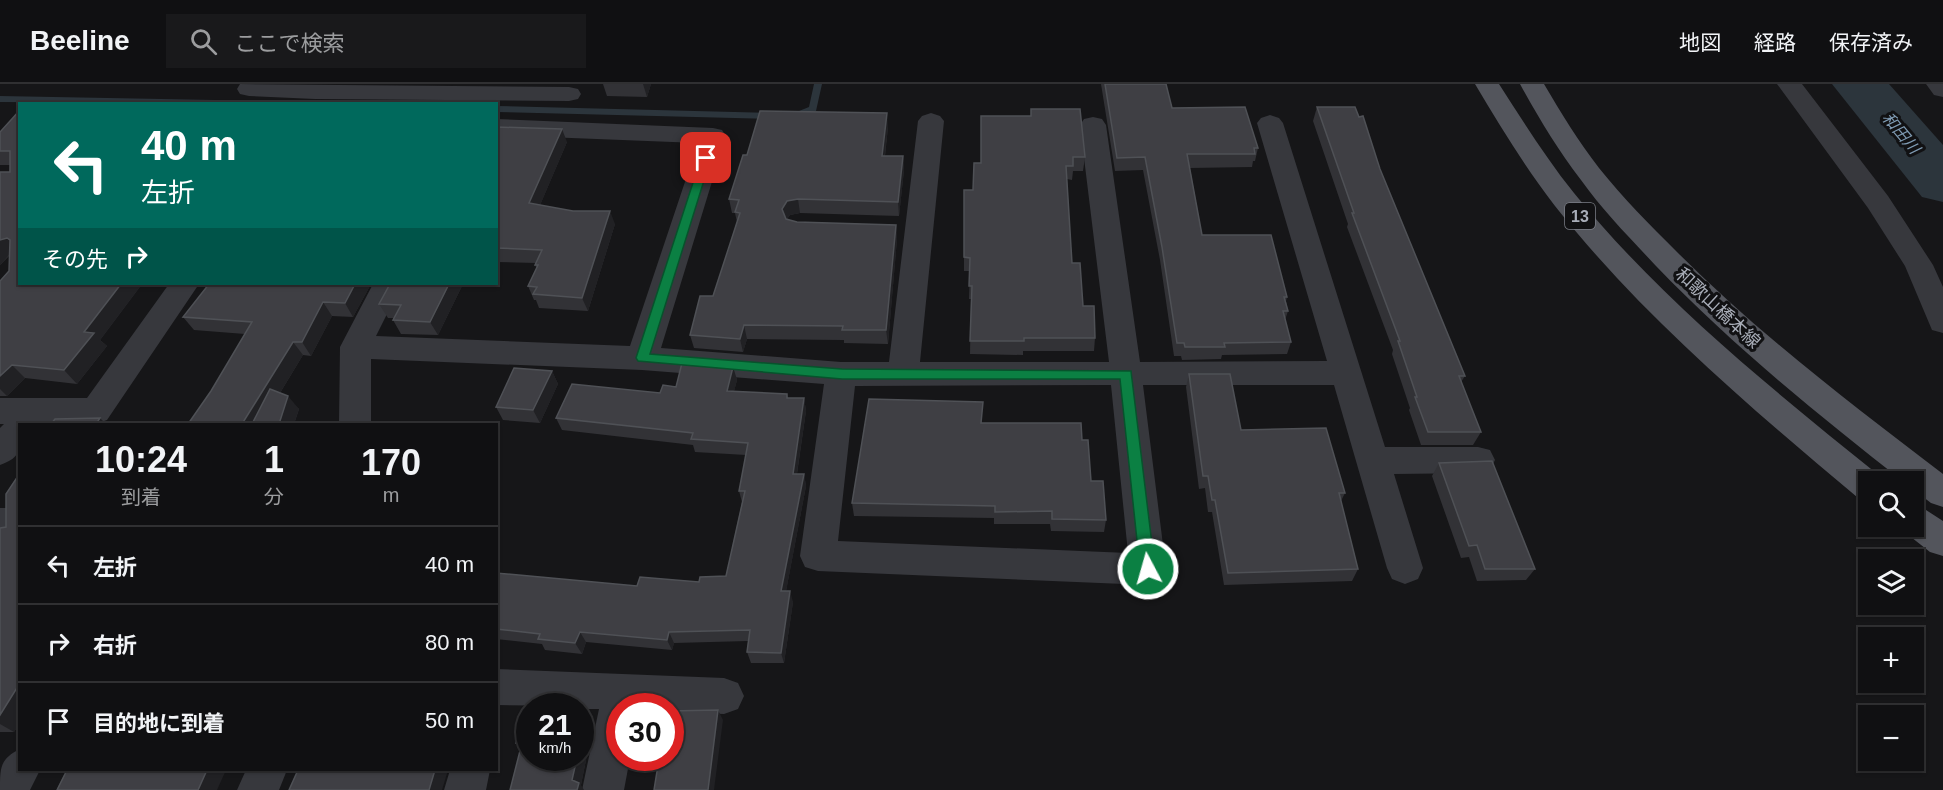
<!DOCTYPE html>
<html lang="ja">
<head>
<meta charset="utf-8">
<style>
	body { margin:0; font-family:Arial,"Noto Sans JP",sans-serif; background:#19191b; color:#f1f3f6; height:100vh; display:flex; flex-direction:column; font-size:22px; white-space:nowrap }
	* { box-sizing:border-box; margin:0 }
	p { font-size:20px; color:#9c9d9f }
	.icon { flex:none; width:33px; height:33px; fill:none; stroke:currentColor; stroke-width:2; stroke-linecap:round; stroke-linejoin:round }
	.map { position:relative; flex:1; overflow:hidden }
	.side { position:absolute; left:18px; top:339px; width:480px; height:348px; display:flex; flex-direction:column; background:#101012; border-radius:0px; box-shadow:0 2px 4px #0004,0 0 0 2px #303032 }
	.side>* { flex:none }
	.banner { position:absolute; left:18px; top:18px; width:480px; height:183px; border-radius:0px; box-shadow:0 2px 4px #0004,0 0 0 2px #303032; background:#00695c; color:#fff; overflow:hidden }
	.buttons { position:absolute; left:1858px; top:387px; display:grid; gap:12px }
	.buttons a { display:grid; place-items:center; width:66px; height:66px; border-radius:0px; background:#101012; box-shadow:0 2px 4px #0004,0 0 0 2px #303032; font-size:30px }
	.speed { position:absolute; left:516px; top:609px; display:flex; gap:12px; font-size:30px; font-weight:700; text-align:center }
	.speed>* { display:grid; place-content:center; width:78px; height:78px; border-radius:50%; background:#101012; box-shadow:0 2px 4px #0004,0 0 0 2px #303032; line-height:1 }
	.speed small { font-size:15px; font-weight:400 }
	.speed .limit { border:9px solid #d22; background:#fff; color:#111 }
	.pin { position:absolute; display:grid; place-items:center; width:51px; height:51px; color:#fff; margin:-26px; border-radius:12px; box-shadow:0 3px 9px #0006 }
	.me { position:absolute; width:66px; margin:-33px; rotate:354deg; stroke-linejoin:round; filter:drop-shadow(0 0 4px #0008) }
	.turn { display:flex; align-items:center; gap:21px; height:126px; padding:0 24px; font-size:27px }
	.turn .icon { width:78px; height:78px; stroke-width:2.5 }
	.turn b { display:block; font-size:42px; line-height:51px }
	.then { display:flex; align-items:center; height:57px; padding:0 24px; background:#0003; gap:12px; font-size:22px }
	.eta { display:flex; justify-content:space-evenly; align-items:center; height:102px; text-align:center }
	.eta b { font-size:36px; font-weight:800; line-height:42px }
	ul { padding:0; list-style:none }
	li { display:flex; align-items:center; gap:18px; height:78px; padding:0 24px; border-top:2px solid #303032 }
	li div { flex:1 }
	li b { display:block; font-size:22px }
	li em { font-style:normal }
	header { display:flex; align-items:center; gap:36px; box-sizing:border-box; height:84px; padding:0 30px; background:#101012; border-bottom:2px solid #303032 }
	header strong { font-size:28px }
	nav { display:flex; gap:33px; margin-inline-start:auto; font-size:21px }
	.search { width:420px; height:54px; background:#19191b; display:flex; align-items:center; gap:15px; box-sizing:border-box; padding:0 21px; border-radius:0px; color:#9c9d9f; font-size:22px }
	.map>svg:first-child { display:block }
</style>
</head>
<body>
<header>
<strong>Beeline</strong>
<div class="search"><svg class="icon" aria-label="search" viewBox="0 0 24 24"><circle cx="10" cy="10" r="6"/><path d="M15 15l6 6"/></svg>ここで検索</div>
<nav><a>地図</a><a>経路</a><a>保存済み</a></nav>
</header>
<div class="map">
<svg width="1943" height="706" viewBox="0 0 1943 706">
	<rect width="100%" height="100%" fill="#161618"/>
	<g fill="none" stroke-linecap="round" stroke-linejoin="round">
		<path fill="#2c353c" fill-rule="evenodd" d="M814,0H822L816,27L795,35H789V31L809,23Z
			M0,12L275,17L279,20L0,18Z
			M496,22L774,29L779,32L774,35L496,28Z"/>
		<path fill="#2c353c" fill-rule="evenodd" d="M1832,0H1889L1943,61V118L1922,113Z"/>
		<path fill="#37383d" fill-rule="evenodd" d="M240,0L569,3L578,5L581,10L578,15L569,17L315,15L249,12L240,10L237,5Z
			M1777,0H1802L1888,112L1933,181L1943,203V249L1932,246L1905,182L1868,124Z
			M1926,0H1943V13L1934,11Z
			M931,29L940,32L944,37L920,278H1109L1080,41L1084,35L1093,33L1102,35L1106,41L1140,278L1327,277L1257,39L1261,34L1270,31L1279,34L1283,39L1385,363H1478L1490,366L1495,376L1490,386L1478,389L1394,390L1423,484L1418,495L1405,500L1392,495L1387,484L1334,301H1143L1166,485L1161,496L1148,501L818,487L805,483L800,472L824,300L642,286L371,275V340H339L340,263L373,200H402L376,252L630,262L698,59L496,51V35L713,44L722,46L726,52L661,264L841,278H889L918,37L922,32ZM1111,301L1128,469L838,457L855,302Z
			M169,200H199L107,336L96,340H20C20,362 24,373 0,381V344L4,340H0V314H87Z
			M0,424H20V454H0Z
			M496,585L724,594L738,599L744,612L738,625L724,630L670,628V622H620V674H630L624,706H582L599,625H580V622L496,621Z
			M20,665V686H40L30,706H0C0,683 0,675 20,665Z
			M246,686H287L279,706H237Z
			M450,686H490L486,706H444Z"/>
		<path fill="#53555c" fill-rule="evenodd" d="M1475,0H1499C1523,37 1546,74 1574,109C1662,217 1773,306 1881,393L1883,398H1869V417L1857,413C1750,323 1642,232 1555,122C1525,83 1500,42 1475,0Z
			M1520,0H1544C1561,29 1579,58 1599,84C1623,114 1650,141 1677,168C1759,250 1851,320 1943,390V423L1931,419L1914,406V398H1904C1817,330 1732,261 1656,182C1630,154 1603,127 1581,96C1558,66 1538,33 1520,0Z
			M1914,421L1926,426L1943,437V472L1930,468L1902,446L1900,442H1914Z"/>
	</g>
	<path fill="#323236" d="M603,0H651L647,13L607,12Z
		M1101,0H1166L1172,24L1258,64L1255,77H1253L1252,83L1190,84L1202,151L1287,213L1286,217L1288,227L1285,236L1291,258L1287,270L1222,271L1221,275L1182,276L1181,272H1174L1160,176L1143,86L1115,87Z
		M1317,23L1380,85L1465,292L1461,298L1481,348L1473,361H1421L1409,326L1410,324L1392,270L1393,266L1347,143L1348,140L1313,37Z
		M1031,25L1085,73L1083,87H1073L1072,96L1067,95L1072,179L1083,222L1095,254L1094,267H1023V271L970,270L971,215H969L970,187H964V106H973L980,79L1031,32Z
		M20,26V200H142L100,256L107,262L77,300L25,294L7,312H0V197L9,187L10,171L0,181L10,81H0V48Z
		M496,43L567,58L540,121L615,140L588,227L539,224L536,216H534L528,202L537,185L535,181L536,179L496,178Z
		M888,43L885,72H903L904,86L899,132L800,129L790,131L787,135L797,138L896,141L897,155L888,260L844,259V256L747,255L743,268L694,264L690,251L713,212L737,138L735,129H732L729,115L747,71Z
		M371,200L353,233L332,232L311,272L303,271L280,309L299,325L294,340H188L211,307L245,250L194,246L183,233Z
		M463,200L438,251L401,250L393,236L394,234H388L379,220Z
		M733,283L737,296L734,307L787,310L788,314H804L806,327L797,390H804L806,402L786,507L793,518L784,579H751L747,568L748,557L674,559L672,566L586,558L582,570L545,566L542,560L496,555V489L637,502L699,498L726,492L742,418L739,407L746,371L695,368L693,361L562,346L556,334L660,309Z
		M552,287L558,300L540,339L503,336L496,323Z
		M1189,290L1241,346L1345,409L1341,417L1358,485L1352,497L1224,501L1212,428H1208L1205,404L1199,405L1186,303Z
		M982,339L1082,356L1091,397L1106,436L1104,448L1051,447L1050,440H994V434L854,432L852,419Z
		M1439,379L1535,485L1526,496L1477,497L1469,473L1461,474L1432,392Z
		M20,389V638L14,648H0V444L6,443Z
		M594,636L581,701L521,665L516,659Z"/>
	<path fill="#212124" d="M643,0H651L647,13Z
		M887,29L888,43L883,85L882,72Z
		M562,45L567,58L535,133L529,119Z
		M903,72L904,86L899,132L898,118Z
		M798,115L800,129L790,131L784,139L782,125L787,117Z
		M610,127L615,140L588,227L582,214Z
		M896,141L897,155L888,260L886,246Z
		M7,154L19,168L9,171L0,181V156Z
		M121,200H142L100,256L107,262L77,300L64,286L84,248Z
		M355,200H371L353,233L345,219Z
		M449,200H463L438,251L430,238Z
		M323,218L332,232L311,272L302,258Z
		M744,241L747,255L743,268L740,255Z
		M293,258L303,271L261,340H242Z
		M12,281L25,294L7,312L0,305V292Z
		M733,283L737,296L731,319L727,307Z
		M552,287L558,300L540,339L533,326Z
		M288,312L299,325L294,340H279Z
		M804,314L806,327L795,402L793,390Z
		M100,334L106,340H96Z
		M804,390L806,402L784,518L781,507Z
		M790,507L793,518L784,579L781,569Z
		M580,548L586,558L582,570L575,559Z
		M669,548L674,559L672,566L667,556Z
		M20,599V638L14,648L0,640V631Z
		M587,626L594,636L581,701L584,706H577L572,696L577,674H580V658Z
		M718,626L723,636L714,706H708Z
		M207,686H226L217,706H198Z
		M435,686H448L442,706H429Z"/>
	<path fill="#3f3f44" stroke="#4f5156" stroke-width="1.5" d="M1105,0H1166L1172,24L1245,23L1258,64H1254L1255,70H1187L1202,151H1271L1287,213H1284L1288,227H1283L1291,258L1224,259L1225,263H1185L1184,259H1177L1162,163L1145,73L1117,74Z
		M1317,23H1355L1359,33L1363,32L1380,85L1465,292H1459L1481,348H1428L1415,313H1417L1398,257H1400L1352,129H1354Z
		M1031,25H1080L1085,73H1073V82H1066L1072,179H1080L1083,222H1094L1095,254H1024V257H970L972,202H969L970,174L964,173V106H973L974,79H981V32H1031Z
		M20,26V200H121L84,248L94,249L64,286L12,281L0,292V197L9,187L10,156L7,154L0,156V88H10V67H0V48Z
		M760,27L887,29L882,72H903L898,118L798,115L787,117L782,125L786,135L797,138L896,141L886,246H842L843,242L744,241L740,255L690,251L700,212H713L740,129L735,128L739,116L729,115L743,71H747Z
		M496,43L562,45L529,119L573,127H610L582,214L533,210L537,203L528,202L538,181H535L542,166L496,164Z
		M209,200H355L345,219L323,218L302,258H293L242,340H188L211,307L252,238L183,233Z
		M390,200H449L430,238L393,236L401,221L379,220Z
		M682,279L733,283L727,307L787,310V314H804L793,390H804L781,507H790L781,569L747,568L750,546L669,548L667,556L580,548L575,559L538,555L540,550L496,545V489L637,502L640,493L699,498L700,493L726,492L745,407H739L748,359L691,355L693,349L556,334L572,300L660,309L663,301L676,303Z
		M514,284L552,287L533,326L496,323Z
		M1189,290H1230L1241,346L1326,344L1345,409H1339L1358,485L1228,489L1215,416H1212L1208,392H1203Z
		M270,305L288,312L279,340H252Z
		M869,315L983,318L981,339H1081L1082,356H1088L1091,397H1103L1106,436L1052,435V427L995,428V422L852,419Z
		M100,334L96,340H51L55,335Z
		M1492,377L1535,485H1485L1477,461L1469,462L1439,379Z
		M20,389V599L0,631V444L6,443V410Z
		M526,624L530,625V674H577L572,696L579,699L577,706H510L522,659H516Z
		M580,626H587L580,658Z
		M718,626L708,706H654L658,681H654L655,674H670V627Z
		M67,686H207L198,706H57Z
		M298,686H435L429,706H289Z"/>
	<path fill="#0b8043" stroke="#07532c" stroke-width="1.5" d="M706,71L711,74L650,270L842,285L1131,287L1155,485L1153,490L1148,492L1143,490L1140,485L1120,295H842L638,277L636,274L701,74Z"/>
	<g text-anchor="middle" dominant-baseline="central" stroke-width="6" stroke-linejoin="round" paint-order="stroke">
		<g font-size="16" font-style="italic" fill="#7f9bb3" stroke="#111113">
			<text transform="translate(1901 49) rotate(50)">和田川</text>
		</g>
		<rect fill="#111113" stroke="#7b7e86" stroke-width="1.5" x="1565" y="119" width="30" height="26" rx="4.5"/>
		<g font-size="16" font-weight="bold" fill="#a8adb8">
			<text x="1580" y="132">13</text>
		</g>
		<g font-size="18" fill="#a8adb8" stroke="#111113">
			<text transform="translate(1718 224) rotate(43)">和歌山橋本線</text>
		</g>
	</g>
</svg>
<div class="buttons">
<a><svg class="icon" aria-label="search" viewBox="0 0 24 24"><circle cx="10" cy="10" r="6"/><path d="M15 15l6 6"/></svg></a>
<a><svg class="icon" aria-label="layers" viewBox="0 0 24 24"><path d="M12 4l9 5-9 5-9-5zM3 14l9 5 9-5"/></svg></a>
<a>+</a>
<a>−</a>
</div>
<div class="speed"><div>21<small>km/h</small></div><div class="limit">30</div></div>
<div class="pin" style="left:706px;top:74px;background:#d93025"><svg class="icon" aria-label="arrive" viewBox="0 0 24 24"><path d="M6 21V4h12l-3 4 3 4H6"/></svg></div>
<svg class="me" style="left:1148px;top:485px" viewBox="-20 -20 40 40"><circle r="17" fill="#0b8043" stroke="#fff" stroke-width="3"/><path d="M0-11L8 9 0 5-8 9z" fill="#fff"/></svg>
<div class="banner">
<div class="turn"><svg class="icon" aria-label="left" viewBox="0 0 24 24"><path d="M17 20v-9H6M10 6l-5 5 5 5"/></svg><div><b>40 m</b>左折</div></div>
<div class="then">その先<svg class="icon" aria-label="right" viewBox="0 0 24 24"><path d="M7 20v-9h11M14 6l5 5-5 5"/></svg></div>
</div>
<section class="side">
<div class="eta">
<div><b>10:24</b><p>到着</p></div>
<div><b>1</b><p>分</p></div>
<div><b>170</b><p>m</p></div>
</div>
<ul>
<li><svg class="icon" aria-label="left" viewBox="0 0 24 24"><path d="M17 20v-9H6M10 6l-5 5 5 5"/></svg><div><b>左折</b></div><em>40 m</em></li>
<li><svg class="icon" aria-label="right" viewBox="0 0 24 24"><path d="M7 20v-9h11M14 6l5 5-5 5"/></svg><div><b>右折</b></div><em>80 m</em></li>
<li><svg class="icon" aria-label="arrive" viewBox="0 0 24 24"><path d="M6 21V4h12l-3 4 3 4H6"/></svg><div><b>目的地に到着</b></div><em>50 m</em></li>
</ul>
</section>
</div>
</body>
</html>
